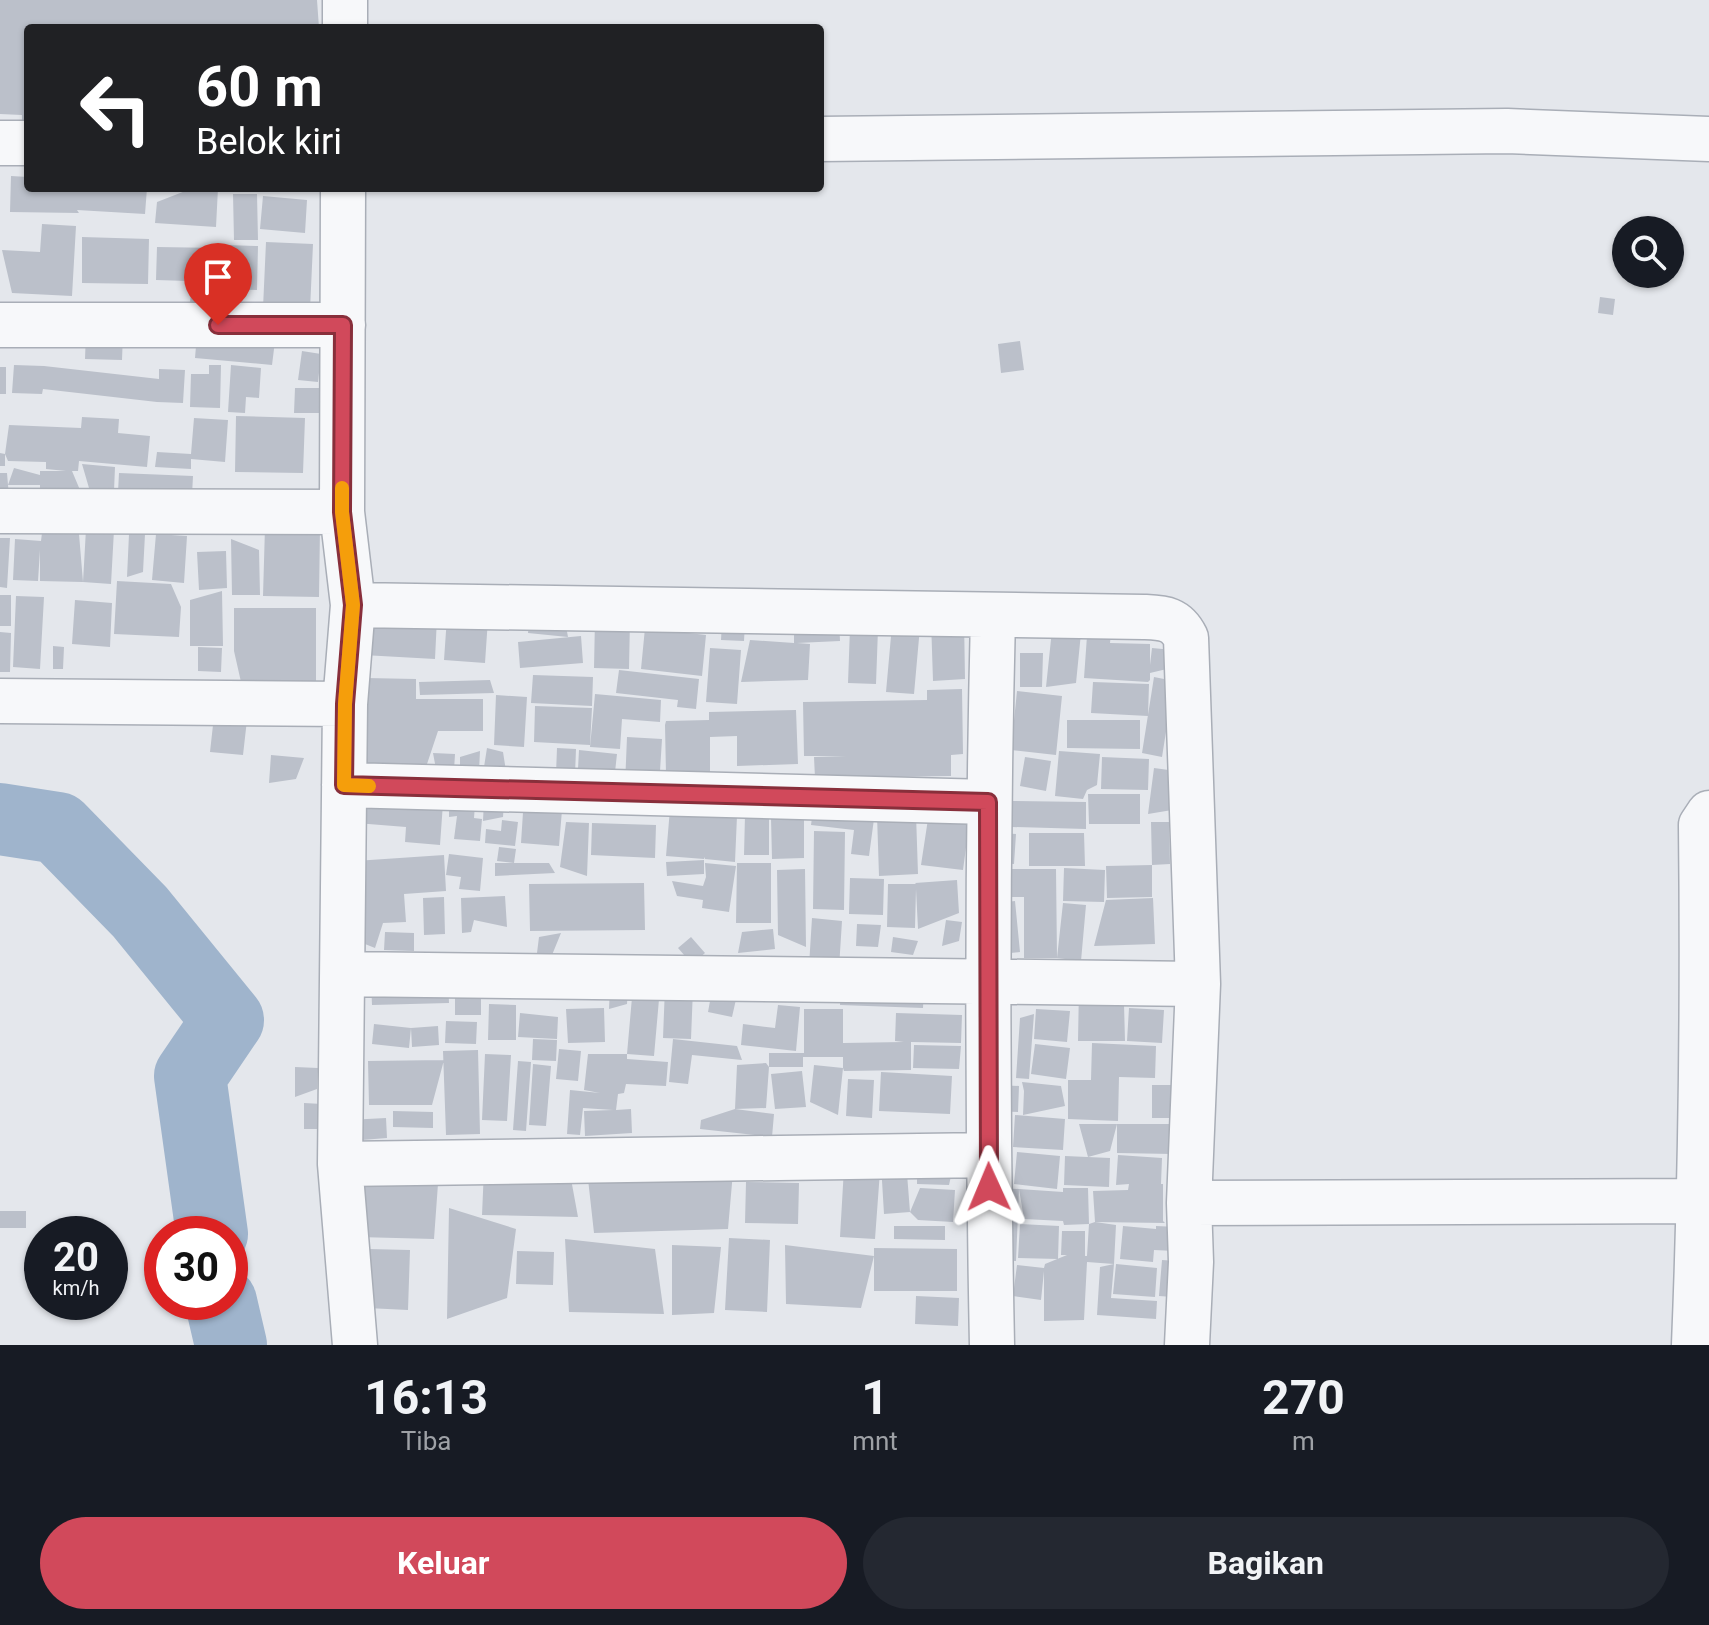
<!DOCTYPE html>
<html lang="id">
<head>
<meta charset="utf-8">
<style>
	body { margin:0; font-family:Roboto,sans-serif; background:#242831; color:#f1f3f6; height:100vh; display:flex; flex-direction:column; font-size:30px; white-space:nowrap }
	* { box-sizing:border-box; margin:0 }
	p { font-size:26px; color:#9ea1a6 }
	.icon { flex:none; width:44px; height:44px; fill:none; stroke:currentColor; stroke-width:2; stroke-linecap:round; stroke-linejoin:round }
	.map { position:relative; height:1345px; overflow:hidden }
	.panel { display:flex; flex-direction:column; background:#171b24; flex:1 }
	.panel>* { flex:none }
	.banner { position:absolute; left:24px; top:24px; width:800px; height:168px; border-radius:8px; box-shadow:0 2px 6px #0004; background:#202124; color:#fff; overflow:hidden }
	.buttons { position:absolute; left:1612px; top:216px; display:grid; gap:16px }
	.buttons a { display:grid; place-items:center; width:72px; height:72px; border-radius:50%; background:#171b24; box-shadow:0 2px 6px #0004; font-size:40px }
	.speed { position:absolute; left:24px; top:1216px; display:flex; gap:16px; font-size:40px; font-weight:700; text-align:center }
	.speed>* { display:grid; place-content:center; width:104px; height:104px; border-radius:50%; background:#171b24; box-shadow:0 2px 6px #0004; line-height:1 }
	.speed small { font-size:20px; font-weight:400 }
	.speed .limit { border:12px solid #d22; background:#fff; color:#111 }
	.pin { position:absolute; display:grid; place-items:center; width:68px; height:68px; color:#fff; margin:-82px -34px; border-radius:50% 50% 50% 0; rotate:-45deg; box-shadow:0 0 8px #0007 }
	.pin .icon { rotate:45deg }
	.me { position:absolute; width:88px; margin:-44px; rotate:359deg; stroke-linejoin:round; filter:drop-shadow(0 0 6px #0008) }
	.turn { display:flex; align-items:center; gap:28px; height:168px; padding:0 40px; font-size:36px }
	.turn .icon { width:104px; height:104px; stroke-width:2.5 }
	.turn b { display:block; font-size:56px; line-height:68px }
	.eta { display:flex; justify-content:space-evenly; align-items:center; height:136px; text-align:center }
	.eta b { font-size:48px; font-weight:700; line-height:56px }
	.action { display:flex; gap:16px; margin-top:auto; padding:16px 40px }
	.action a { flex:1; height:92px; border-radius:48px; background:#d1495b; color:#fff; font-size:32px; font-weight:700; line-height:92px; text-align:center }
	.action a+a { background:#242831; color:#f1f3f6 }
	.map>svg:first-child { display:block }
</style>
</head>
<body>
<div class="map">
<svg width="1709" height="1345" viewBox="0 0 1709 1345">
	<rect width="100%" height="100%" fill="#e4e7ec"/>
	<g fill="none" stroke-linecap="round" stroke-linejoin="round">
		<path stroke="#9fb4cc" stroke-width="72" d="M0,819L58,828L140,912L228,1020L190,1076L212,1234
			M221,1302L231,1345"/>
	</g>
	<path fill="#bbc0ca" d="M0,0H317L319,28H28V125H22V115L0,114Z
		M11,176L28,177V188H147L145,214L77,210L79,213L10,212Z
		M193,188H218L216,227L155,223L157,202Z
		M233,194H257L258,240H234Z
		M263,196L307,200L305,233L260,229Z
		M42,224L76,226L72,296L12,293L2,250L40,252Z
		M82,237L149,239L148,284L82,283Z
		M266,242L313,244L310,310L263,308Z
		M226,245L258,246L257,290L224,289Z
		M157,247L220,248L219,282L156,280Z
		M191,295L230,301L228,313L189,308Z
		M1600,297L1615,299L1613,315L1598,313Z
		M86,332L123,333L122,360L85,359Z
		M197,334L275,341L272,365L195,358Z
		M1020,341L1024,370L1001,373L998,344Z
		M302,351L321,354L318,382L298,380Z
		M14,365L44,366L159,379V369L185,370L183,403L157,402L43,389L42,394L12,393Z
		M209,365H221L220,408L190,407L191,374H209Z
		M231,365L261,368L259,398L246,397L245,413L228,412Z
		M0,367H6V394H0Z
		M295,388H321V413H294Z
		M236,416L305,418L303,473L235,472Z
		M82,417L119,419L118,433L150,436L147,467L79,461L78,471H72L80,490L40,494V485H8L9,495H0V473H7L8,485L14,468L40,475V471H66L46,469V462L8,461L5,454V466H0V453L5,454L9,425L81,428Z
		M194,418L228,420L225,462L191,459V469L155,467L157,452L191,454Z
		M82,464L115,467L114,491L89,488Z
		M119,473L193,476L192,495L118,492Z
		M265,527L320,528L319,597L263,596Z
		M86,529L114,530L111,584L83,582Z
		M42,533L79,534L83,582L40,581V550L38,581L13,580L15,539L41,541Z
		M129,534H145L143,572L127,577Z
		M156,534L187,536L184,583L152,580Z
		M0,538H10L7,588L0,587Z
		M231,539L259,550L260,595H232Z
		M226,551L227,588L199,590L197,552Z
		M117,581L171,584L181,607L179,637L114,634Z
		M222,591L223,646H190V600Z
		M0,595H11V626H0Z
		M16,596L44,597L40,669L13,667Z
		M75,600L112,603L110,647L72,644Z
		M234,608H316V685L241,682L234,651Z
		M530,612L564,615L568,637L528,633Z
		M365,615L437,618L435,659L363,655Z
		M447,617L488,619L485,663L444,660Z
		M595,619H630L629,669L594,668Z
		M964,619L965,679L933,681L931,620Z
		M839,620L840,641L797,643L810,644L808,680L741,682L750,640L794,643V622Z
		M722,622L745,623L744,641L721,640Z
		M1088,622L1112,623L1110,643L1150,644V665L1152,648L1173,650L1171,668L1150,673V680L1148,682L1084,678Z
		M892,625L920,627L914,694L886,692Z
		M645,628L706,635L702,676L641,669Z
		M850,628L878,629L876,684L848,683Z
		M1052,630L1081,633L1076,683L1046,687Z
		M0,632L11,633L10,672H0Z
		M581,636L583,663L520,668L518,642Z
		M53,646L64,647L63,669H53Z
		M198,647L222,648L221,672L198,671Z
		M710,648L741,650L737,704L706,702Z
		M1020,653H1043L1042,687H1020Z
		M619,670L699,679L696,709L677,707L678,700L616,693Z
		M533,675L593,677L592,706L531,703Z
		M1154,677L1174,681L1162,757L1142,753Z
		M366,678L416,679V699H483V731H438L427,764H366Z
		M490,680L494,693L420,695L419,682Z
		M1093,682L1149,684L1148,716L1091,713Z
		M962,689L963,754L951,755V776L815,778L814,757L846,756H804L803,702L927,700V690Z
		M1017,691L1062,696L1056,755L1011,750Z
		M595,694L661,700L660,722L622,719L620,749L590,747Z
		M496,695L527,697L524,747L494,745Z
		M535,706L592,708L590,745L534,742Z
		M215,707L248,711L243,755L210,752Z
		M796,710L798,764L737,766V736L710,737V781L666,774L665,725L666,721L709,720V712Z
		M1067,720H1140V749L1067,748Z
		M627,737L662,739L659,787L625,785Z
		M487,748L503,752L506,771L484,767Z
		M557,748L576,749L575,775L556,774Z
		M579,750L617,754L615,772L578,769Z
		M480,751L479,771H460V757Z
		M1059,751L1100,754L1097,785L1087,790L1083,799L1055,796Z
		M433,753L455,754L454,770L436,769Z
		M271,755L304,758L296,779L269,783Z
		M1025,757L1051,761L1046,791L1020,786Z
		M1102,757L1149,759L1148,790L1101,789Z
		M1154,768L1176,771L1172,810L1148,814Z
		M444,789L440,845L405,842L406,827L356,823L359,793Z
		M449,791H476L474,818L482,819L480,841L454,839L457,816L449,817Z
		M1088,794H1140V824H1089Z
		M524,797L562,810L559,846L521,843Z
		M484,800L504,801L503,817L483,821Z
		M1013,801L1086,802V829L1012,827Z
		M814,803L876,804L869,856L851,854L854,830L811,825Z
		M670,809L737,816L735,862L705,859V857L704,859L666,856Z
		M916,814L918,874L879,876L877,815Z
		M745,815H769V855H744Z
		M804,817V858L772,859L771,818Z
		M928,819L969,825L963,870L921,865Z
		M502,820L518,822L515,846L485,843L486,829L501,831Z
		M566,822L589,823L587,876L560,867Z
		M1151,822H1169L1170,864L1152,865Z
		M592,823L656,825L655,858L591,855Z
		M814,831L845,832L844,910L813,909Z
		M1001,833L1016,834L1014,864L998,863Z
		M1029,833H1084L1085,866H1029Z
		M499,847L516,849L514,863H549L555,873L495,876V863H514L497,861Z
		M449,854L483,858L480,891L459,889L461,877L446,875Z
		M444,855L446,891L404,894L406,922L383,923L375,948L360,942L355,861Z
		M704,860V874L667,876L666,862Z
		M705,863L736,866L729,912L702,908L703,900L677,896L672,881L703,886L706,877Z
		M737,863H771V923H736Z
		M1152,865V897L1107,898L1106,866Z
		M1064,868L1105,870L1104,902L1063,901Z
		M805,869L806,947L778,935L777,870Z
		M999,869H1056L1057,958H1024V897H1000Z
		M850,878L884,879L883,915L849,914Z
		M957,880L959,913L918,929L916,889L915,928L887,927L888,884H916L915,883Z
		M644,883L645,930L530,931L529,884Z
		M505,896L507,927L474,920L471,932L462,933L461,898Z
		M444,897L445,934L424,935L423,898Z
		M1153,898L1155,944L1094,946L1106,900Z
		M1015,901L1020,952L1000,954L997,903Z
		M1063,903L1086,905L1081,961L1057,958Z
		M812,918L842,921L839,968L809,966Z
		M946,920L962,922L959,941L942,946Z
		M857,924L881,925L878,947L856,946Z
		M773,929L775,949L738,953L742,932Z
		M385,932L414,933V951L384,950Z
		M561,933L552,955L537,953L539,937Z
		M691,937L705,953L692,964L678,948Z
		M893,937L918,941L913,955L891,952Z
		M448,980L449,1003L372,1005L371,981Z
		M481,980V1015H455V981Z
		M841,983L924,987L923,1008L840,1005Z
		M610,986L628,987L627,1004L609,1009Z
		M633,986L660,988L654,1056L627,1054Z
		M665,987L693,989L691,1039L663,1038Z
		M1079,987L1124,1004L1125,1041H1078Z
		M712,990L737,995L732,1017L708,1012Z
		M489,1004L516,1005V1040H488Z
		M778,1005L800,1007L796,1051L741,1045L743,1024L775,1028Z
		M604,1008L605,1042L568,1043L566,1009Z
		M1129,1008L1164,1010L1162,1043L1127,1041Z
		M804,1009H843V1043L904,1042L895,1041L896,1013L962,1015L961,1043L911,1042V1070L844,1071L843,1068L838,1115L810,1102L814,1065L843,1068V1057H803V1067H769V1053H804Z
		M1036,1009L1070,1011L1067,1042L1034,1039Z
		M520,1013L558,1017L557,1039L518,1037Z
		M1034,1014L1029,1079L1016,1078L1020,1018Z
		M446,1021L477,1022L476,1044L445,1043Z
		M374,1024L411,1028L409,1048L372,1044Z
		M438,1026L439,1045L412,1047L411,1028Z
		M533,1039L557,1040L556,1061L532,1060Z
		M673,1039L737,1046L742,1060L692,1055L688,1084L669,1082Z
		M1092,1043L1156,1046L1155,1078L1119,1077L1118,1121L1068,1119V1080H1091Z
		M1035,1044L1070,1048L1066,1079L1031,1074Z
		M914,1045L961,1046L959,1069L913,1068Z
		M559,1049L581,1051L578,1081L556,1079Z
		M478,1050L480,1134L446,1135L443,1051Z
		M485,1054L511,1055L507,1121L482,1120Z
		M588,1054H627V1059L668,1062L666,1086L626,1084L624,1093L618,1094L616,1110L631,1109L632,1133L585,1136L584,1111L613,1110L583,1108L580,1135L567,1134L570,1090L600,1093L584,1090Z
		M444,1060L432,1105H369L368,1061Z
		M518,1061L531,1062L526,1131L513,1130Z
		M766,1063L769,1067L766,1108L735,1109L774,1114L772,1137L700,1129L701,1120L735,1109L737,1065Z
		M533,1064L551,1066L546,1126L529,1125Z
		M295,1067L318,1068L317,1089L295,1097Z
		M802,1071L806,1107L775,1109L771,1074Z
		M881,1072L952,1076L950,1114L879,1111Z
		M848,1079L874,1080L872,1118L846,1116Z
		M1022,1082L1061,1086L1065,1106L1023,1115L1024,1091Z
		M997,1085L1019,1086L1018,1112L996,1111Z
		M1152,1085H1179V1118H1152Z
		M304,1103L322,1104L320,1129H304Z
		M393,1111L433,1112V1128L393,1127Z
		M1015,1115L1065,1119L1063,1150L1013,1147Z
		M386,1118L387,1138L349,1141L348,1120Z
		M1079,1124H1173L1172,1154L1117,1153V1124L1110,1151L1088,1157Z
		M1017,1152L1060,1156L1057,1189L1014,1184Z
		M1118,1155L1162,1158L1161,1184H1163V1221L1165,1223L1095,1222L1093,1191L1128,1190L1129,1184L1116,1185Z
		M1065,1156L1110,1158L1109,1187L1064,1185Z
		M906,1161L910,1212L920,1188L955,1190L953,1222L918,1220L910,1212L884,1214L881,1164Z
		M917,1167H953L949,1185L917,1184Z
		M363,1168L439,1170L434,1239L358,1237Z
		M569,1168L578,1217L482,1215L484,1169Z
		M844,1168L880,1171L875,1239L840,1237Z
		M733,1172L728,1229L594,1233L588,1179Z
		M746,1182L799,1183L798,1224L745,1223Z
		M996,1188L1019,1189L1063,1192V1188H1088L1089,1224L1064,1225L1063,1221L1024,1219L1019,1189L1016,1261L992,1260Z
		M449,1208L516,1229L507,1298L447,1319Z
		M0,1211H26V1228H0Z
		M1095,1222L1116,1225L1114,1264L1087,1262L1084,1320L1044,1321V1271L1041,1300L1013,1296L1017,1265L1044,1268L1045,1264L1067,1255H1061L1062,1231H1085V1256H1087L1089,1224Z
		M1020,1224L1059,1226L1058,1259L1018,1258Z
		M894,1226H945V1240L894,1239Z
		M1123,1226L1156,1229V1226L1177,1227L1175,1251L1154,1250L1153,1262L1120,1259Z
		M729,1238L770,1240L767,1312L725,1310Z
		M565,1239L655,1249L664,1314L569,1312Z
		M672,1245L721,1247L714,1313L672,1315Z
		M785,1245L874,1256L861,1308L786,1304Z
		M874,1248L957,1249V1291H874Z
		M368,1249L410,1250L408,1310L367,1308Z
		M517,1251L554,1252L553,1285L516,1284Z
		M1162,1260L1177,1261L1173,1297L1159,1296Z
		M1114,1264L1111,1298L1157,1301L1156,1319L1097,1315L1100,1267Z
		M1116,1264L1157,1268L1155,1297L1113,1294Z
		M916,1296L959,1298L958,1326L915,1324Z"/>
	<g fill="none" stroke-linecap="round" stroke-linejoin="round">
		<g stroke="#a9aeb7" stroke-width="47">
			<path id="street" d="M345,28V0
				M820,139L1507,131L1709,139
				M0,143H28
				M343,188L342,512L353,605L345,704L340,1164L355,1345
				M0,325H343
				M0,511L342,512
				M353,605L1144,617C1164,618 1176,618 1186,638L1198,984L1189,1203L1191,1262L1187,1345
				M0,701L345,704
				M344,785L988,802
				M343,974L1198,984
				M340,1164L989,1155
				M1189,1203L1699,1201
				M992,1345C987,1102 987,859 993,616
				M1694,1345C1701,1172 1703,998 1701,825L1709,813"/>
		</g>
		<use href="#street" stroke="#f7f8fa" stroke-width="44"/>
	</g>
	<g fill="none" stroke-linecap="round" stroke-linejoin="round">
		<g stroke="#882f3b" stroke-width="20">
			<path id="route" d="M218,325H343L342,512L353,605L345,704L344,785L988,802L989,1187"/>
		</g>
		<use href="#route" stroke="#d1495b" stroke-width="14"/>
		<path stroke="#f59e0b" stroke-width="14" d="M342,488V512L353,605L345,704L344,785L369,786"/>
	</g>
</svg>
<div class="buttons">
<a><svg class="icon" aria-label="search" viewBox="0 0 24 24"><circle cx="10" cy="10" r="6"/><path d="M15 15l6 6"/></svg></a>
</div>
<div class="speed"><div>20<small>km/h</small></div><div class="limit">30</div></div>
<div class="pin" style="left:218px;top:325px;background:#d93025"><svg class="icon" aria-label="arrive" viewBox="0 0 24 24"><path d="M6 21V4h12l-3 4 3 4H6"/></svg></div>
<svg class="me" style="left:989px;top:1187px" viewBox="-20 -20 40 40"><path d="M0-17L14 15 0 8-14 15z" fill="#d1495b" stroke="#fff" stroke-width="4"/></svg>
<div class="banner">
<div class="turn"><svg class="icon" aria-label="left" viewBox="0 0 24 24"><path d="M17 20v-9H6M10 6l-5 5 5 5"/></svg><div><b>60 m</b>Belok kiri</div></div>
</div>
</div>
<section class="panel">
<div class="eta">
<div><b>16:13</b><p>Tiba</p></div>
<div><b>1</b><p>mnt</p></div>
<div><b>270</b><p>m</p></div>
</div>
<div class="action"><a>Keluar</a><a>Bagikan</a></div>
</section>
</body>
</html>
